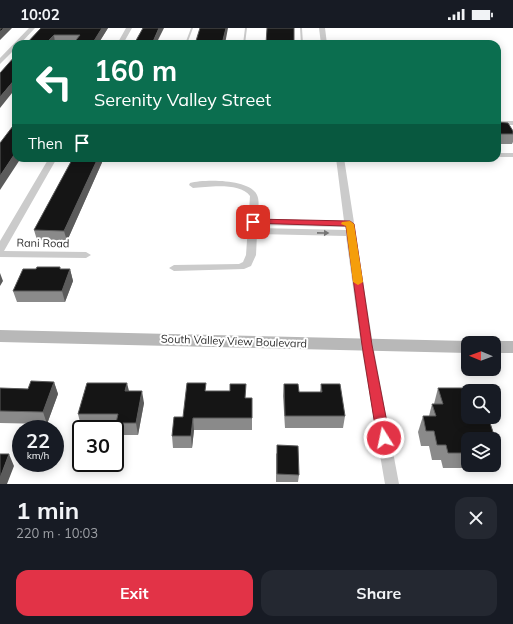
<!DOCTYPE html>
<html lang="en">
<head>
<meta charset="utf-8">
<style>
	body { margin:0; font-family:Mulish,sans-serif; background:#242831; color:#f1f3f6; height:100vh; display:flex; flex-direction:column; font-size:15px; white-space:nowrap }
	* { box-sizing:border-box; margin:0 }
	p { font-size:13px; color:#9ea1a6 }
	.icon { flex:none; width:22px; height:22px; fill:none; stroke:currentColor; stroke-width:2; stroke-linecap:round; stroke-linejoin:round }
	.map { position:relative; height:456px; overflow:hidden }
	.panel { display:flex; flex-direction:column; background:#171b24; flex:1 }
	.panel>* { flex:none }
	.guide { position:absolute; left:12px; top:12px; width:489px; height:122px; border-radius:12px; box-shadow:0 2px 10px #0003; background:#0b6e4f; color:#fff; overflow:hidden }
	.needle { width:26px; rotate:271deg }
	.controls { position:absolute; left:461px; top:308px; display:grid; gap:8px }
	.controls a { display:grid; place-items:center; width:40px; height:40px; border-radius:8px; background:#171b24; box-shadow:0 2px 10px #0003; font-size:20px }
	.speed { position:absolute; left:12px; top:392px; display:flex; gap:8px; font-size:20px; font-weight:700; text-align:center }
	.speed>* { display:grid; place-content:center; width:52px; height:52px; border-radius:50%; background:#171b24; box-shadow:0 2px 10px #0003; line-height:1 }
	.speed small { font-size:10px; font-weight:400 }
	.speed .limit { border:2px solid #111; border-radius:6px; background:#fff; color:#111 }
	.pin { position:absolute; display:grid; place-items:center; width:34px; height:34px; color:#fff; margin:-17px; border-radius:8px; box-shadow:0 2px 6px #0006 }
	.me { position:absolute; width:44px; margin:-22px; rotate:350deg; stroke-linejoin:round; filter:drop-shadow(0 0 3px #0008) }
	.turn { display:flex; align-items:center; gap:14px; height:84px; padding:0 16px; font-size:18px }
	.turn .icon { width:52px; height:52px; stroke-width:2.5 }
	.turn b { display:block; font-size:28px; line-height:34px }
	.then { display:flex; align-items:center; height:38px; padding:0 16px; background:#0003; gap:8px; font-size:15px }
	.round { display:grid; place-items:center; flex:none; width:42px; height:42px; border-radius:12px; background:#242831 }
	.headline { display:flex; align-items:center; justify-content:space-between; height:68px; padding:0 16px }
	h1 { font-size:24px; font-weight:700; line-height:30px }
	.action { display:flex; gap:8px; margin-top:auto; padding:8px 16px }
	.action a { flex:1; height:46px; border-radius:12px; background:#e23347; color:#fff; font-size:16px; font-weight:700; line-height:46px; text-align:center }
	.action a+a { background:#242831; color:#f1f3f6 }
	.status { display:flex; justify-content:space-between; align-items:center; height:28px; padding:0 20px; background:#171b24; direction:ltr }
	.status svg { height:11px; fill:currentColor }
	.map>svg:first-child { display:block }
</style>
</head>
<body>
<div class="status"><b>10:02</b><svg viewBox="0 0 49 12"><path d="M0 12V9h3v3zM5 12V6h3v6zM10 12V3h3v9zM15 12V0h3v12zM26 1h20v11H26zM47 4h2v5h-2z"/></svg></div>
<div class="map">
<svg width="513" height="456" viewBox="0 0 513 456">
	<rect width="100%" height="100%" fill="#fff"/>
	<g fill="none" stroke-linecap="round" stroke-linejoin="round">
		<path fill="#cbcbcb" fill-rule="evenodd" d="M191,0H193L187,16H185Z
			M245,0H247L245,16H243Z
			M300,0H302L303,16H301Z"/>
		<path fill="#cbcbcb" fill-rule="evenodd" d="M29,0H35L20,16H16V20L0,36V30Z
			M126,0H132L123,16H117Z
			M319,0H325L327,16H321Z
			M497,93H513V97H497Z
			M497,125H513V129H497Z
			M49,130H57L4,223L86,224L91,227L86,230L0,229V213Z
			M336,130H344L373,317L399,456H385L361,317L346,208L257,206L256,227L251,238L244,241L174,243L169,240L174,237L239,236L243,234L246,227L250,168C240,154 208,159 193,160L189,157L190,155C205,151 250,151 257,167C260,173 258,184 257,191L344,193ZM257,197L345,199L346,202L257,200Z"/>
		<path fill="#b8b8b8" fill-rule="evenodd" d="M0,302L468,313L474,315H468V325L0,314Z
			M494,313H513V325H494V315H488Z"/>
	</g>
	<path fill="#8a8a8a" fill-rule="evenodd" d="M41,0H108L98,16H73L74,15H55L54,16H26Z
		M497,94L513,103V114L512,116H497Z
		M73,130H104L67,213L37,212L34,202Z
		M61,241H70L73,253L65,274H17L13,263Z
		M54,354L58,366L47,396L0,395V360L28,361Z
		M284,356L299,364H320L321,356L345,388L343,400H285L283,368Z
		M438,360H462L466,373H468V389H488L500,425L493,440H443L441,432H432L429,418H421L418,404L423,388H429L432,376H434ZM468,411H494V437H468Z
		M129,363L144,375L138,407H119L116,398H81L78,386Z
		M206,363L246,370H252V402H194L192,420H173L172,408L183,389Z
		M276,425L299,447L298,454H276Z"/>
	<path fill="#5b5b5b" d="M4,0H12L0,12V4Z
		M102,0H108L98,16H92Z
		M159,0H164L156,16H152Z
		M226,0H228L225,16H222Z
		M54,7L55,15L54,16H49L48,13Z
		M16,50V60L0,80V69Z
		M16,124V130H21L0,162V148Z
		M98,130H104L67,213L64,203Z
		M70,241L73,253L65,274L62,263Z
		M0,245L3,253L0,258Z
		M54,354L58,366L47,396L43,384Z
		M127,355L130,367L125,363Z
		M142,363L144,375L138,407L136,395Z
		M193,390L194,402L192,420L191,408Z
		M9,426L14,438L7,456H0V450Z"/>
	<path fill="#151515" stroke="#5b5b5b" d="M0,0H4L0,4Z
		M41,0H102L92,16H73L80,7H54L48,13H46L44,16H26Z
		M143,0H159L152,16H134Z
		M200,0H226L222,16H195Z
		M267,0H294V16H266Z
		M16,27V50L0,69V45Z
		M16,94V124L0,148V115Z
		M497,94L508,95L513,103V106H497Z
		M73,130H98L64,203L34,202Z
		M37,239H60V241H70L62,263H13L23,241H36Z
		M31,353L54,354L43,384L0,383V360L28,361Z
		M87,355H127L125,363H142L136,395H116L118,386H78Z
		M187,355H206L205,363H230V356H246L245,370H252V390H193L191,408H172L174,389H183Z
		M284,356H298L299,364H322L321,356H340L345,388H285Z
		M438,360H462L466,373H468V389H488L500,425H494V411H468V425H448L446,417H437L434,403H426L423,388H436L432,376H443Z
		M277,417L298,418L299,447L277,446Z
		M0,426H9L0,450Z"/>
	<defs><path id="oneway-solid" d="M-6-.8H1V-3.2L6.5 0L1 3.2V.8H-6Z"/></defs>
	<use fill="#757575" href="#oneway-solid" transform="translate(323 205) rotate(1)"/>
	<path fill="#e23347" stroke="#93212e" d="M253,191L350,193L354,196L372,317L390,410L388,413L384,415L379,413L377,410L362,317L346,198L250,195L248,194Z"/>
	<path fill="#f59e0b" d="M350,193L354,196L363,254L358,257L353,254L346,198L341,196L342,194Z"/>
	<g text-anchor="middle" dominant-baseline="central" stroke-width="4" stroke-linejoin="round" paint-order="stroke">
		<g font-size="11" fill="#2e2e2e" stroke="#fff">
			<text transform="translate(43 215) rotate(1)">Rani Road</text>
			<text transform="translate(234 313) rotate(2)">South Valley View Boulevard</text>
		</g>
	</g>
</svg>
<div class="controls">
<a><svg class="needle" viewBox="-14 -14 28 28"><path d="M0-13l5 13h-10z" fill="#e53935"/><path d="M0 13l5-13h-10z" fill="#9ea1a6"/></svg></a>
<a><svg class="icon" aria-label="search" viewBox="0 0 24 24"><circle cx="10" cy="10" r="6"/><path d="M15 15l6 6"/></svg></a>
<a><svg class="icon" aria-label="layers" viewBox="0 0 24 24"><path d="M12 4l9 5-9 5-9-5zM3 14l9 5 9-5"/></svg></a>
</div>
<div class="speed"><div>22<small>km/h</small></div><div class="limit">30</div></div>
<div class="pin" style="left:253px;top:194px;background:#d93025"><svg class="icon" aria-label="arrive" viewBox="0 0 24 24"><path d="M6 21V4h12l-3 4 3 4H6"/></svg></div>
<svg class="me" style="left:384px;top:410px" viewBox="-20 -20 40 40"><circle r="17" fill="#e23347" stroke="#fff" stroke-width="3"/><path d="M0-11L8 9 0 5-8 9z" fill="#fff"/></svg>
<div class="guide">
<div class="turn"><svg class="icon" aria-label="left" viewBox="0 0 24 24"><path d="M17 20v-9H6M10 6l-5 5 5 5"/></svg><div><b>160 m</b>Serenity Valley Street</div></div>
<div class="then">Then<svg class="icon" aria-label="arrive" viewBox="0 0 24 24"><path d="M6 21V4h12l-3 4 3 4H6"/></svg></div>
</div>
</div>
<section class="panel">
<div class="headline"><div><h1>1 min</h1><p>220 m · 10:03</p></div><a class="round"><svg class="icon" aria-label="close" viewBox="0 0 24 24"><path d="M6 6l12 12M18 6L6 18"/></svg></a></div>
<div class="action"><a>Exit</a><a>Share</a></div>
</section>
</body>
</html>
